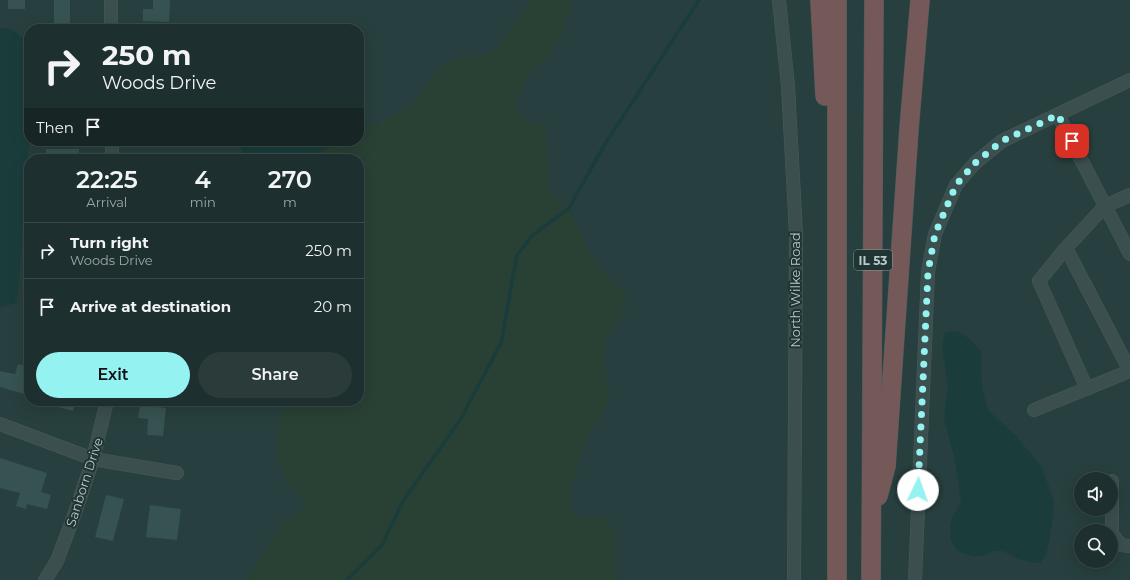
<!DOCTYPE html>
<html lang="en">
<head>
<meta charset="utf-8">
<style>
	body { margin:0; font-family:Montserrat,sans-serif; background:#2a3b3a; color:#f1f3f6; height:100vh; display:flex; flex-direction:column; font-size:15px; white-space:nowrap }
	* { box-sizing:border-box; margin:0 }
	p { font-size:13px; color:#a0a9aa }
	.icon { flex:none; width:22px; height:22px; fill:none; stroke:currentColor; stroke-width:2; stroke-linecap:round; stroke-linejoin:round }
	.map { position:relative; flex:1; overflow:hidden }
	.drawer { position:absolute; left:24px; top:154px; width:340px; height:252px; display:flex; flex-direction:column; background:#1d2f2e; border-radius:16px; box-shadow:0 4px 16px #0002,0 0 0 1px #3b4a4a }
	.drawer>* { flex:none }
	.hud { position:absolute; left:24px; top:24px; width:340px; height:122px; border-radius:16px; box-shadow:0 4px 16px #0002,0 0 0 1px #3b4a4a; background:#1d2f2e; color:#f1f3f6; overflow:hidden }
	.controls { position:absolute; left:1074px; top:472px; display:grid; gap:8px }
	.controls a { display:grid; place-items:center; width:44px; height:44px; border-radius:50%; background:#1d2f2e; box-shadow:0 4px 16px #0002,0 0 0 1px #3b4a4a; font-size:20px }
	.pin { position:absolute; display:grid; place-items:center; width:34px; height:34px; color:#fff; margin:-17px; border-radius:8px; box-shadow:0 2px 6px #0006 }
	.me { position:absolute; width:44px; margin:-22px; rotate:3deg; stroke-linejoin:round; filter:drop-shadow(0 0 3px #0008) }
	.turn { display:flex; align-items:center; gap:14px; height:84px; padding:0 12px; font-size:18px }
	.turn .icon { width:52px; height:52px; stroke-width:2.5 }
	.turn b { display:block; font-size:28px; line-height:34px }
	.then { display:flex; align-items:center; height:38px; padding:0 12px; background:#0003; gap:8px; font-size:15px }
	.eta { display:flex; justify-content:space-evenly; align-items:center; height:68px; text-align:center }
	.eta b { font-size:24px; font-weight:600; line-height:28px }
	.action { display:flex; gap:8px; margin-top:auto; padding:8px 12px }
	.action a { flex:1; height:46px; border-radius:24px; background:#94f2f1; color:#111; font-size:16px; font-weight:600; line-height:46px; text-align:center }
	.action a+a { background:#2a3b3a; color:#f1f3f6 }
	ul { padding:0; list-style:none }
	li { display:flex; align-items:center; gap:12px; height:56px; padding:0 12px; border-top:1px solid #3b4a4a }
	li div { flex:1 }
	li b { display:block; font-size:15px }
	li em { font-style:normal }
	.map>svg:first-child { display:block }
</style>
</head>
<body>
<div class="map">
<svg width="1130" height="580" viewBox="0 0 1130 580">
	<rect width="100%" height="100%" fill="#273f3e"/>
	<path fill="#294034" d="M531,0H572L563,32L550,56L528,74L516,108L526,122L546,126L549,190L560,204L569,208L589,251L603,272L621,288L627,300L620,320L606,339L604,363L609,391L606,407L586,441L572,484L571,508L581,517L606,518L617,535L616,580H248L280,524L299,510L305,501L287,484L277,458L279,419L283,407L284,401H359V159H311L316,153L345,141H359V132L370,125L401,112L411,105L441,67L459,57L481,56L497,48Z"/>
	<path fill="#1a3d3c" d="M0,28L11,29L29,43V140L17,303L0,307Z
		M237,141H345L316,153L311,159H247Z
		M958,331L972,341L981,351L982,388L988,410L1015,435L1042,467L1054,502L1052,525L1046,555L1040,563L1029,562L1018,559L1003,551H994L985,555L974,556L962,553L956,549L951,540L950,529L952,518L961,502L954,456L944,419L948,385L942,347L945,333Z"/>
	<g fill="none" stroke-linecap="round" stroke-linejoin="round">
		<path stroke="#1a3d3c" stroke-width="3.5" d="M347,580L382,545L403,501L460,420L501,343L517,255L533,235L569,208L605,144L699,0"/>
	</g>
	<path fill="#365351" d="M8,0H25V9H8Z
		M54,0H70V29H54Z
		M153,0H170L169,22L143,21V9H153Z
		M46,149H79V159H46Z
		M18,364L29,368V388L26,387L24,394L0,387V371L15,374Z
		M47,401H76L73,411L47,404Z
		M140,405L166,408L163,436L147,435L148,419L138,418Z
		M0,458L47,473L41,492L51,495L47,509L27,504L26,509L16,506L20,493L0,488Z
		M106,495L124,499L113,541L95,537Z
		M150,505L181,509L177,540L146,537Z"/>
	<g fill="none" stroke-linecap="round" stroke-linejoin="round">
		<g stroke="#485b5a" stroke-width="14">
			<path id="minor" d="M111,0V29
				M779,0L788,86L796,234L794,580
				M1058,115L1130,254
				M112,141V159
				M1066,248L1105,206L1130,195
				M1034,410L1130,371L1066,248L1039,281L1087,389
				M0,424L93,459L177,473
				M1112,481V534L1121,545L1130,546
				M45,580L57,561L76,510L93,459L107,401
				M915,580L928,272L935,234L956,185L975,163L1002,141L1130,80"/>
		</g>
		<g stroke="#465a59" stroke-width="20">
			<path id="highway" d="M820,0L825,96
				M878,496L886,466L909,129L920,0
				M837,580V0
				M871,580L874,0"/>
		</g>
		<use href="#minor" stroke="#3b4f4e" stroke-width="13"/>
		<use href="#highway" stroke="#755959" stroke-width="19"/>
	</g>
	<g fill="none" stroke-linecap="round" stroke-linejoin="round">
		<path stroke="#94f2f1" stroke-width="7" stroke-dasharray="0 12.6" d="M918,490L928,272L935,234L956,185L975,163L1002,141L1058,115L1072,141"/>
	</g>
	<g text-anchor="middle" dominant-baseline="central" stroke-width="4" stroke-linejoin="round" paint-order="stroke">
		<rect fill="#203434" stroke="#8a9d9c" stroke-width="1" x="854" y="250" width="38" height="20" rx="3"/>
		<g font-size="12" font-weight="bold" fill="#b8cac9">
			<text x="873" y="260">IL 53</text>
		</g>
		<g font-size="13" fill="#b8cac9" stroke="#203434">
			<text transform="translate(795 290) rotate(-90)">North Wilke Road</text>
			<text transform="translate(84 482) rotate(-72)">Sanborn Drive</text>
		</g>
	</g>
</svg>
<div class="controls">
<a><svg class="icon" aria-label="sound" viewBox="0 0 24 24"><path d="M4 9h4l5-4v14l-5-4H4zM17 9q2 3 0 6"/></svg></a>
<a><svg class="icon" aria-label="search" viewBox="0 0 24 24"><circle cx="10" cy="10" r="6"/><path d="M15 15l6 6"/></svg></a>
</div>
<div class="pin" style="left:1072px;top:141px;background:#d93025"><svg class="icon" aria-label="arrive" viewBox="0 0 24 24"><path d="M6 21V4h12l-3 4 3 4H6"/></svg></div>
<svg class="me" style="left:918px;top:490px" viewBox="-20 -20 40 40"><circle r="19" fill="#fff"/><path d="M0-13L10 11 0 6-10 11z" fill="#94f2f1"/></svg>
<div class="hud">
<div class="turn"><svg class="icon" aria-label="right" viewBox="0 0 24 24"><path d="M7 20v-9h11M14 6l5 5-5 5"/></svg><div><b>250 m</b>Woods Drive</div></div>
<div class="then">Then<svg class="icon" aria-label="arrive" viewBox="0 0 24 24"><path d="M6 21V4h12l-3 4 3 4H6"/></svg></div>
</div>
<section class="drawer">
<div class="eta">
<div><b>22:25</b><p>Arrival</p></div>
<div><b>4</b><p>min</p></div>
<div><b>270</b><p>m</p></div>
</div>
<ul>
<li><svg class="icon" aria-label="right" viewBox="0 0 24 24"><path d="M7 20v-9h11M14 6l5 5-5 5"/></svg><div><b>Turn right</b><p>Woods Drive</p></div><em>250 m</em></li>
<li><svg class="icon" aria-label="arrive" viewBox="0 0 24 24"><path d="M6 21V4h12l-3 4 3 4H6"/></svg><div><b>Arrive at destination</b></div><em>20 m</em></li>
</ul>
<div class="action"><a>Exit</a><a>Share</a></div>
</section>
</div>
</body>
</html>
